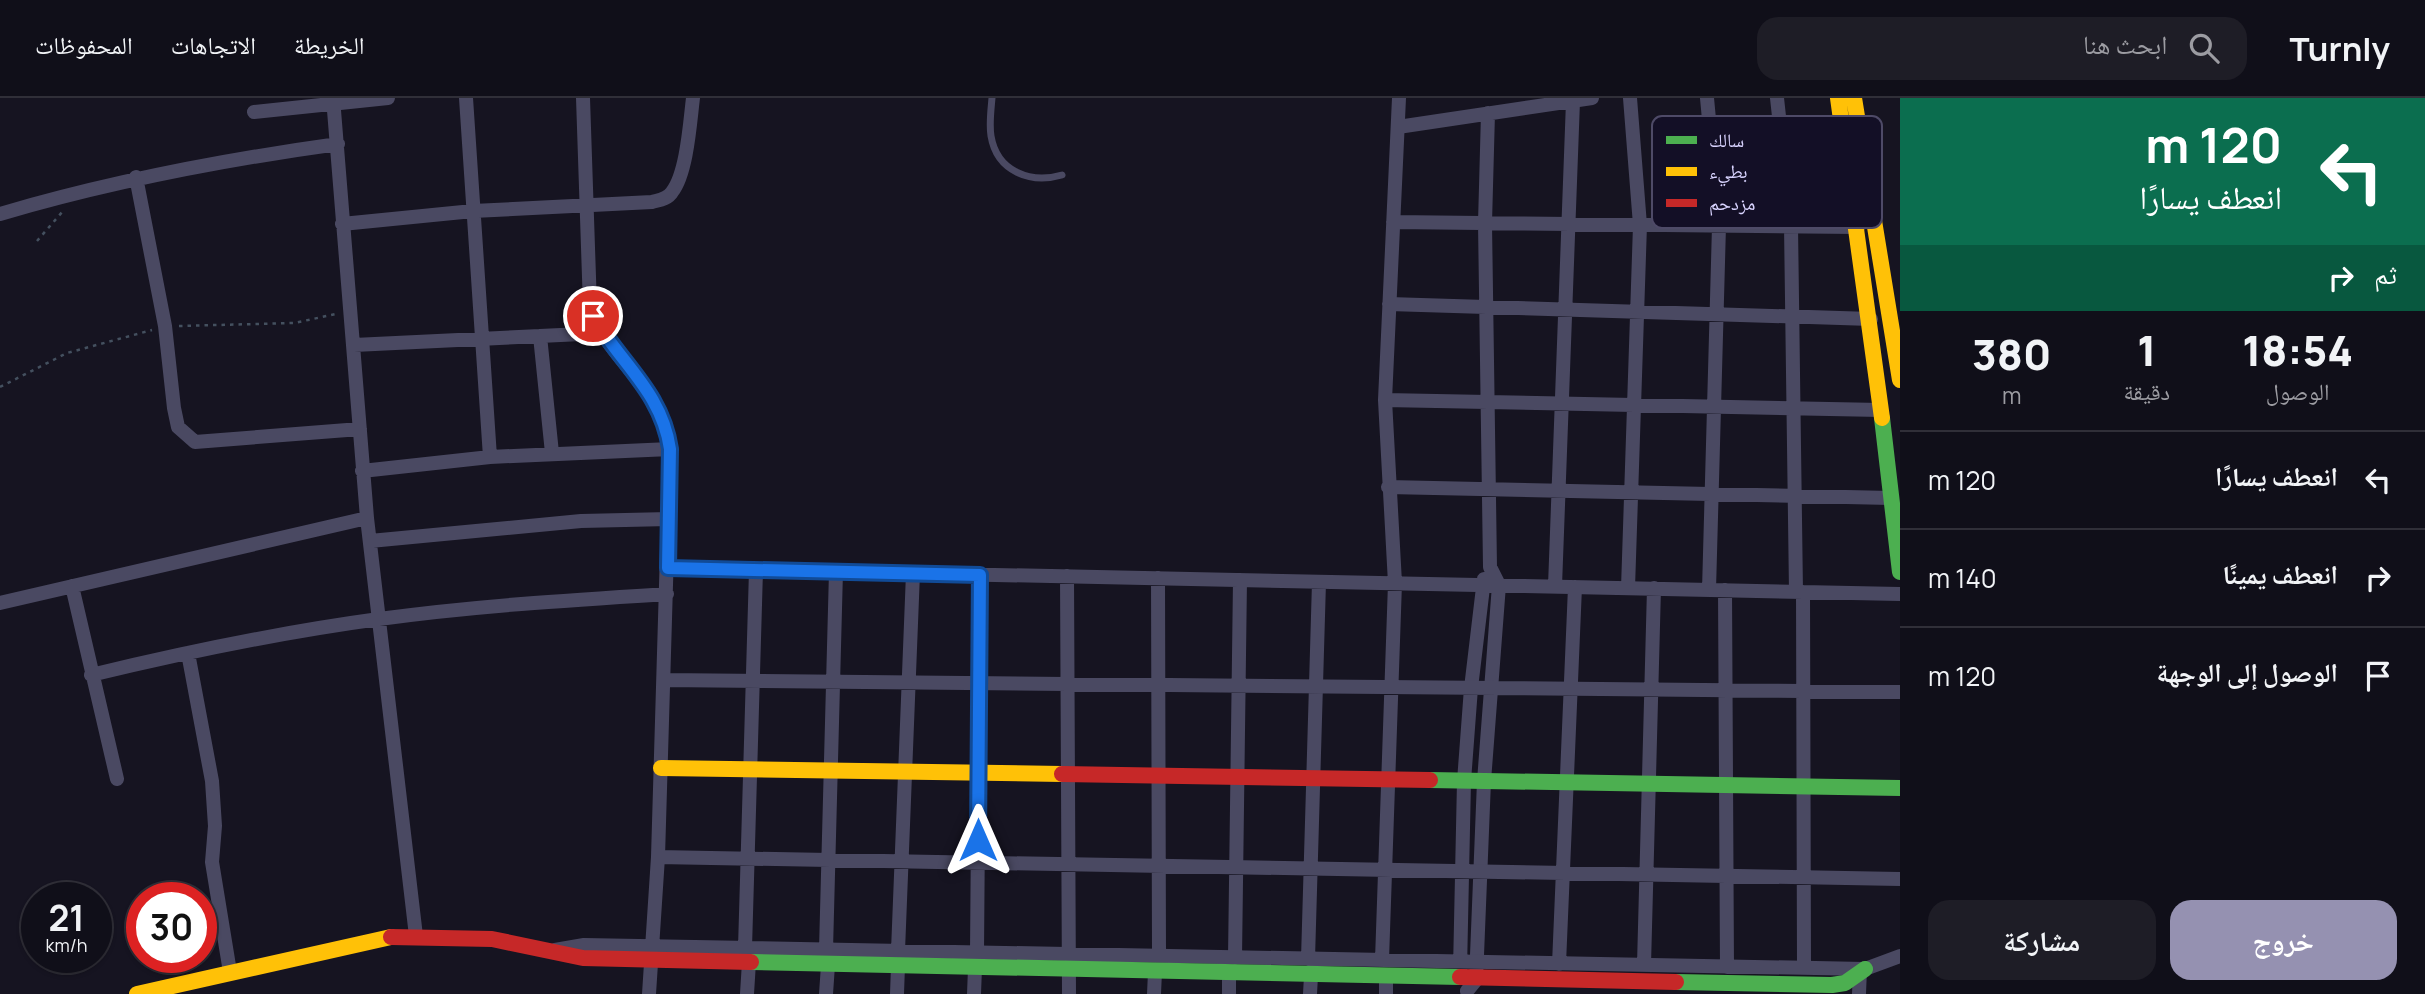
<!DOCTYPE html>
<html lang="ar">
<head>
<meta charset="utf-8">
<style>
	body { margin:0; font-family:Manrope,"Noto Naskh Arabic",sans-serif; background:#1e1d26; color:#f1f3f6; direction:rtl; height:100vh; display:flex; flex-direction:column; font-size:26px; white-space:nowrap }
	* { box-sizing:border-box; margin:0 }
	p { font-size:23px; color:#9c9ca2 }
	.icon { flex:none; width:38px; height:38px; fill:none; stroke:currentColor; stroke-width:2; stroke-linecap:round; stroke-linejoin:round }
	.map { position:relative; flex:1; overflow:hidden; direction:ltr }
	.details { display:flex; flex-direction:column; background:#100f19; width:525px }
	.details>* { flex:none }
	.guide { background:#0b6e4f; color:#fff; overflow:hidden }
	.speed { position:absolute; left:21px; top:784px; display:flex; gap:14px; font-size:35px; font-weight:700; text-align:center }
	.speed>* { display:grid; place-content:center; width:91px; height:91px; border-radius:50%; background:#100f19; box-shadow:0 2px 5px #0004,0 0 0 2px #302f38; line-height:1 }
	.speed small { font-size:18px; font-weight:400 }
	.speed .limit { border:10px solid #d22; background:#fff; color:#111 }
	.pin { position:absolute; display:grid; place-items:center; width:60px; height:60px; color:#fff; margin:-30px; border:4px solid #fff; border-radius:50%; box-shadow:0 2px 7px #0007 }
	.me { position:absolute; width:77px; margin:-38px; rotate:0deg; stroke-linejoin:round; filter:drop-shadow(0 0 5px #0008) }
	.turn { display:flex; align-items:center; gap:24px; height:147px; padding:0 28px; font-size:32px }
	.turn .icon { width:91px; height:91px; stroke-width:2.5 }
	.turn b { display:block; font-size:49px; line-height:60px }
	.then { display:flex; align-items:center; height:66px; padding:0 28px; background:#0003; gap:14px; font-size:26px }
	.eta { display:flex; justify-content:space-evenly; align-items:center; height:119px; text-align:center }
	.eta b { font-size:42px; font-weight:800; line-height:49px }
	.action { display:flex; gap:14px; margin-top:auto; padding:14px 28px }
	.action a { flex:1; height:80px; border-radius:21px; background:#9591b1; color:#fff; font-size:28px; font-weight:800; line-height:80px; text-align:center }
	.action a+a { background:#1e1d26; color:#f1f3f6 }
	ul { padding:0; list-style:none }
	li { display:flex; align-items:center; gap:21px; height:98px; padding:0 28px; border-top:2px solid #302f38 }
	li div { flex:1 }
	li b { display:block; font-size:26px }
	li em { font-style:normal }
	header { display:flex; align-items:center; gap:42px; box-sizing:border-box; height:98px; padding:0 35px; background:#100f19; border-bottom:2px solid #302f38 }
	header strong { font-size:33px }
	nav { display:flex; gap:38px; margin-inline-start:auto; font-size:24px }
	.search { width:490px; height:63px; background:#1e1d26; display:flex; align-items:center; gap:18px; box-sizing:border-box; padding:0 24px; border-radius:21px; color:#9c9ca2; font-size:26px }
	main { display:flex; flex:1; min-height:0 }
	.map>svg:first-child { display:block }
</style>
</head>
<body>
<header>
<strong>Turnly</strong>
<div class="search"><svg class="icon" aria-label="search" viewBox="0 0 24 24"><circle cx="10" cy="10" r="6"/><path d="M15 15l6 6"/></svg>ابحث هنا</div>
<nav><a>الخريطة</a><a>الاتجاهات</a><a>المحفوظات</a></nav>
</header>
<main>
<section class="details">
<div class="guide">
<div class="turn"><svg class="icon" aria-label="left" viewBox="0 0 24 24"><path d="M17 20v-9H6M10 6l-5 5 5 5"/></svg><div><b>120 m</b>انعطف يسارًا</div></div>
<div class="then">ثم<svg class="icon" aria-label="right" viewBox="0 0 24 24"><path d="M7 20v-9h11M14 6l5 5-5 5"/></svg></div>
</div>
<div class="eta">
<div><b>18:54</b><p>الوصول</p></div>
<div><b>1</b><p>دقيقة</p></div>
<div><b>380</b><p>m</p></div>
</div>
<ul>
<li><svg class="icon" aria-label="left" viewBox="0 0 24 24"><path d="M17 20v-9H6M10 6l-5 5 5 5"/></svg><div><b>انعطف يسارًا</b></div><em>120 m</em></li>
<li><svg class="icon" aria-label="right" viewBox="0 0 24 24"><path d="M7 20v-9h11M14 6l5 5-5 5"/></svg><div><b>انعطف يمينًا</b></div><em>140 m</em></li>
<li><svg class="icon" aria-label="arrive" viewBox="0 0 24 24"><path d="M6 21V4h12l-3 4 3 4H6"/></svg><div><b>الوصول إلى الوجهة</b></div><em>120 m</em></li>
</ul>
<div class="action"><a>خروج</a><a>مشاركة</a></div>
</section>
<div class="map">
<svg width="1900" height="896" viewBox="0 0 1900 896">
	<rect width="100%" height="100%" fill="#161421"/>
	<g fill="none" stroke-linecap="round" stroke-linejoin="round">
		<path stroke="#44505f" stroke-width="2.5" stroke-dasharray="3.5 5" stroke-linecap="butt" d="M37,143L63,113
			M179,228L294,225L336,216
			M0,289L67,255L152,232"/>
		<path stroke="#4a4962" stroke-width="7" d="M992,0C991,12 989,26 991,38C997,74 1031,86 1062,77"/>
		<path stroke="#4a4962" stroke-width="14" d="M333,0L367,420L416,838
			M466,0L490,359
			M583,0L590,209C608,264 660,284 670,351L658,759L649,896
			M1707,0L1719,128L1709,492
			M1777,0L1791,128L1796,494
			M254,14L388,0
			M1398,29L1592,0
			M136,79L165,228L174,310L178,329L195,344L360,331
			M0,116C112,83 222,62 338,46
			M1393,124L1858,129
			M342,126L473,113L652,104C659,102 668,101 672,94C687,75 690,24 693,0
			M1389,206L1871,221
			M540,238L552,355
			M354,247L603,235
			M1385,302L1881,312
			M362,373L490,359L670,351
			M1388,389L1891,400
			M370,443L581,423L669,421
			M668,470L1900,496
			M1067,478L1069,896
			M1158,480L1159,858
			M72,488L117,681
			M1555,488L1573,3
			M1628,490L1640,127L1630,0
			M1725,492L1727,869
			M1803,494L1804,870
			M0,505L367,420
			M188,555L212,683L215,728L212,764L230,874
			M91,577C186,554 283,534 379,521C474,508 571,502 667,496
			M664,582L1900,594
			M658,759L1900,781
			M745,850L756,472
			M555,852L584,847L1865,871L1900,858
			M826,852L836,473
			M898,853L913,475
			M977,855L980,476
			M1235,860L1240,482
			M1308,861L1319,484
			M1382,862L1395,485L1385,302L1399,0
			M1559,866L1575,489
			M1644,867L1654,490
			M1460,872L1464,683L1471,590L1484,481
			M1229,876V896
			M1467,893L1476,882L1484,683L1499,487L1490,469L1485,125L1488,15
			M747,896L749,864
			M826,896L828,867
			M897,896L898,868
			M974,896L975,870
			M1154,896L1155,874
			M1310,896L1311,878
			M1386,896V880
			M1859,896L1860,871"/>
		<path stroke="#4caf50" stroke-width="16" d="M1882,320L1900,474
			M1430,682L1900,690
			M751,864L1460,879
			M1676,884L1832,887L1845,885L1865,871"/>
		<path stroke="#ffc107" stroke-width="16" d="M1838,0L1882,320
			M1854,0L1900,282
			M661,670L1062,676
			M137,896L391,839"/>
		<path stroke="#c62828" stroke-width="16" d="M1062,676L1430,682
			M391,839L492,841L583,860L751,864
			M1460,879L1676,884"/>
	</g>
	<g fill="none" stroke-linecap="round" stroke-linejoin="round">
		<g stroke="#114b97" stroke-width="18">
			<path id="route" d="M593,218C620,265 662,294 670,351L668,470L980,477L978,742"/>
		</g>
		<use href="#route" stroke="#1a73e8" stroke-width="12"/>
	</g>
	<rect x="1652" y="18" width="230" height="112" rx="10" fill="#130f26" stroke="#4e4a67" stroke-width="2"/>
	<rect x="1666" y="38" width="31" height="8" fill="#4caf50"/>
	<rect x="1666" y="69" width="31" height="9" fill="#ffc107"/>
	<rect x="1666" y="101" width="31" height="8" fill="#c62828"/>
	<g font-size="19" fill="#d9d4ff">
		<text x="1709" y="49">سالك</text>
		<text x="1709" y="80">بطيء</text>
		<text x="1709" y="112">مزدحم</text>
	</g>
</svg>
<div class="speed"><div>21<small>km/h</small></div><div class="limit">30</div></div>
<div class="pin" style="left:593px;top:218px;background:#d93025"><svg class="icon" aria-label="arrive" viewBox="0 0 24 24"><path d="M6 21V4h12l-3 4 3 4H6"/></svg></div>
<svg class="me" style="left:978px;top:742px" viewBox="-20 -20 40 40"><path d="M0-17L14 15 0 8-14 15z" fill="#1a73e8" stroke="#fff" stroke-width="4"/></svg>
</div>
</main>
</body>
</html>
